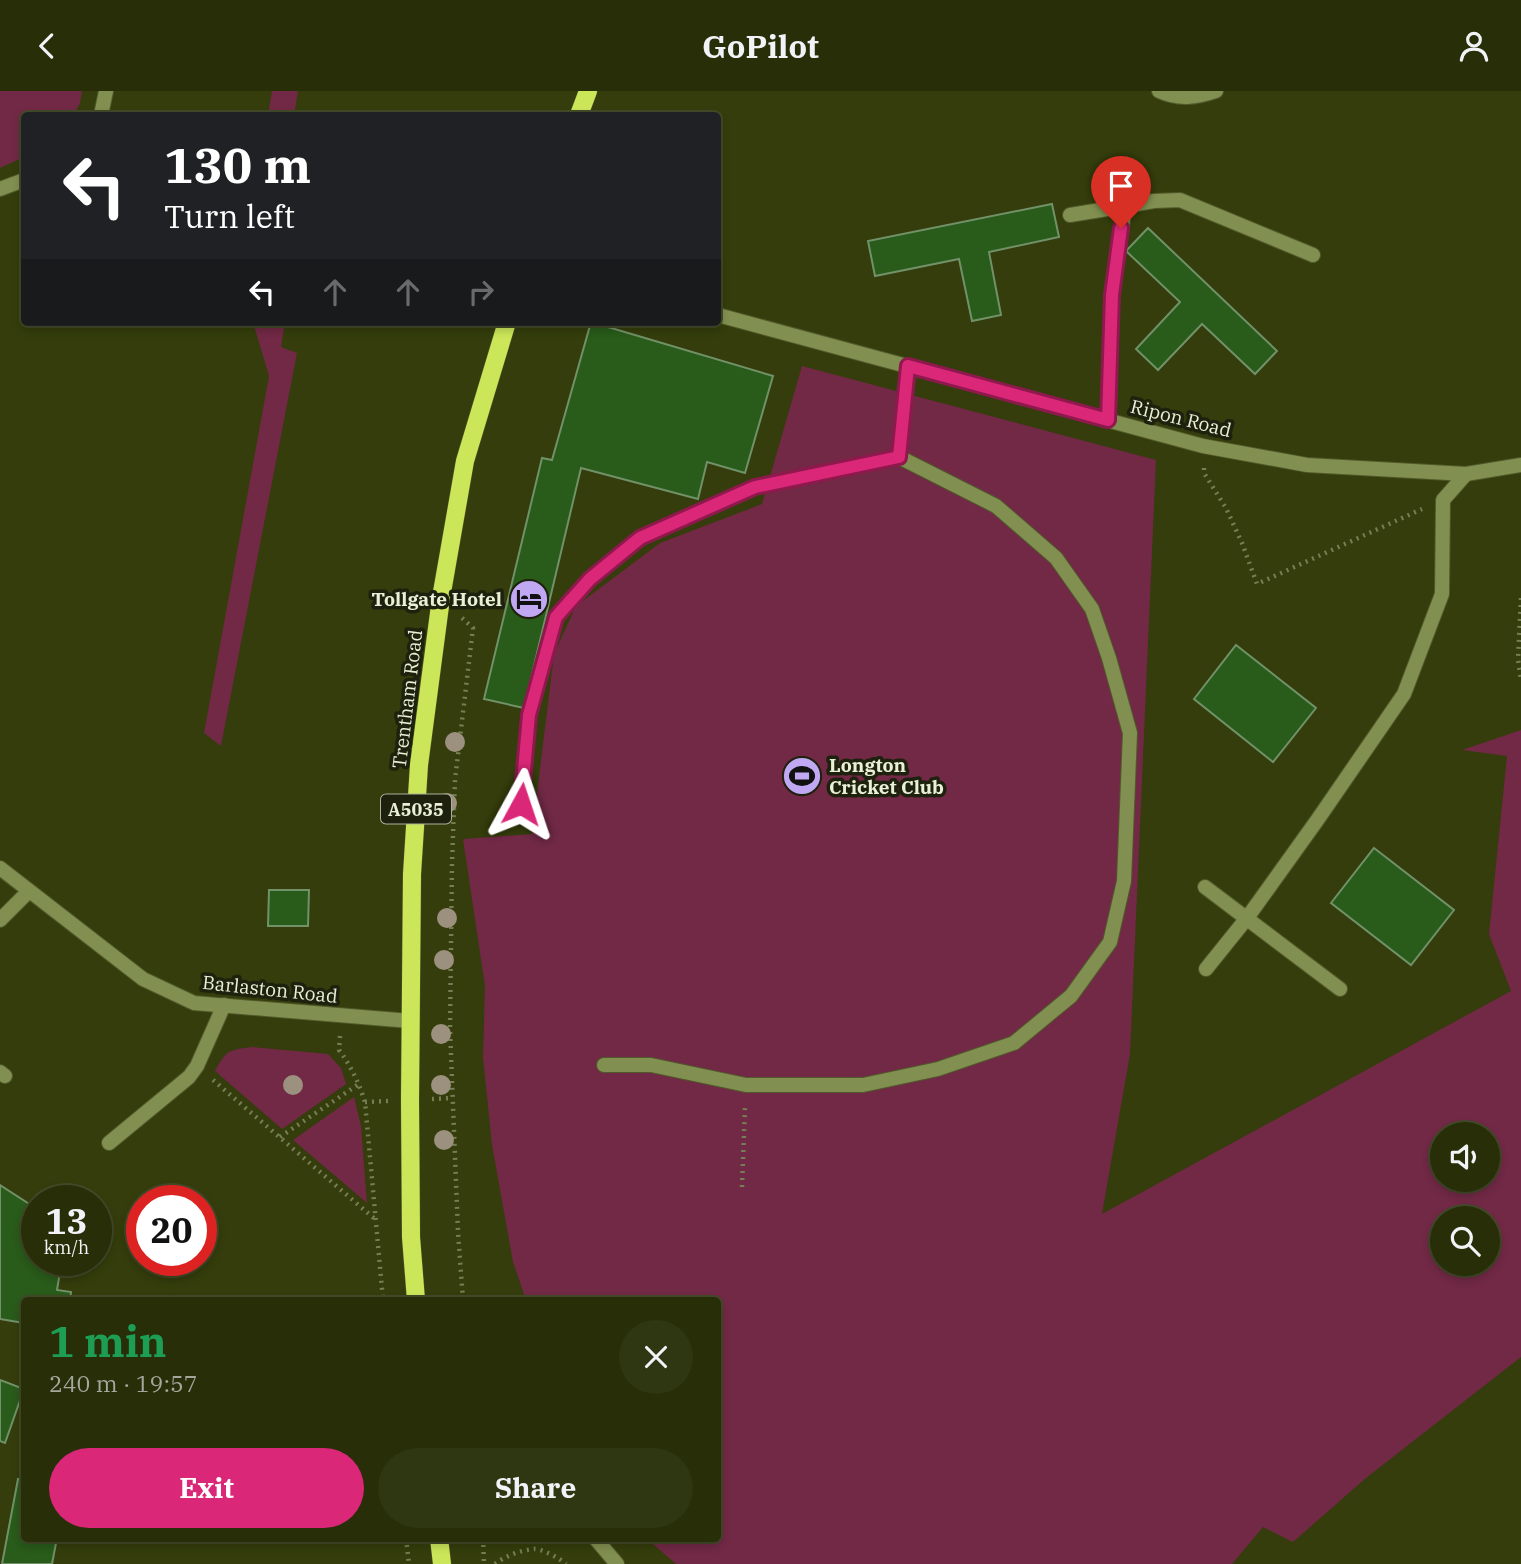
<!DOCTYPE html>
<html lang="en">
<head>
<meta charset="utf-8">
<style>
	body { margin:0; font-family:"IBM Plex Serif",serif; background:#2f3612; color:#f1f3f6; height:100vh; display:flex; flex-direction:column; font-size:26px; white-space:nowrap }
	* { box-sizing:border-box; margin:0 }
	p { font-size:23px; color:#a4a89c }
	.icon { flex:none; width:38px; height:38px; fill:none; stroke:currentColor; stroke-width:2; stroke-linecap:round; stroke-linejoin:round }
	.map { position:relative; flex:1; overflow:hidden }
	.sheet { position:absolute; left:21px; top:1206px; width:700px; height:245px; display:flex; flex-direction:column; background:#272e08; border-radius:7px; box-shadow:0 4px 10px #0003,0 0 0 2px #434a29 }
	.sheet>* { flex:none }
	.hud { position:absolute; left:21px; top:21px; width:700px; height:214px; border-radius:7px; box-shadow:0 4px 10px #0003,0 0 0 2px #434a29; background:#202124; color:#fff; overflow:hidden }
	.fabs { position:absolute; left:1430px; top:1031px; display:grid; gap:14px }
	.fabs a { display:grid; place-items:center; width:70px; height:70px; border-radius:50%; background:#272e08; box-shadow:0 4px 10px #0003,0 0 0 2px #434a29; font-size:35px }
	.speed { position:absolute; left:21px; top:1094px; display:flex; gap:14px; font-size:35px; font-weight:700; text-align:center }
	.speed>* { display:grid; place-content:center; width:91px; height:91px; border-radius:50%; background:#272e08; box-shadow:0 4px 10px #0003,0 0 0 2px #434a29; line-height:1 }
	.speed small { font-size:18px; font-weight:400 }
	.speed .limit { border:10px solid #d22; background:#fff; color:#111 }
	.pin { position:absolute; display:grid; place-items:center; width:60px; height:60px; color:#fff; margin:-72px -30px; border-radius:50% 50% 50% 0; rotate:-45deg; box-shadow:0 0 7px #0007 }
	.pin .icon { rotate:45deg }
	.me { position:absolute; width:77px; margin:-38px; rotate:5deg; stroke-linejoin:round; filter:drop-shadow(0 0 5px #0008) }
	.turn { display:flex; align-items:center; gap:24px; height:147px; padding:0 28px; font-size:32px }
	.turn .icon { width:91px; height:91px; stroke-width:2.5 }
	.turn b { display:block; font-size:49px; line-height:60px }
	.lanes { display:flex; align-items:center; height:66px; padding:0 28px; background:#0003; justify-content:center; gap:35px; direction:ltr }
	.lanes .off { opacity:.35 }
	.round { display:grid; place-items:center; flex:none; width:74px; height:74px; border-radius:37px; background:#2f3612 }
	.headline { display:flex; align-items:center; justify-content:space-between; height:119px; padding:0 28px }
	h1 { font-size:42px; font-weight:700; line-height:52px; color:#1e9e55 }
	.primary-button { display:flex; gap:14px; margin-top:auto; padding:14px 28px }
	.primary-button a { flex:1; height:80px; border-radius:42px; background:#db2777; color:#fff; font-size:28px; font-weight:700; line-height:80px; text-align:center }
	.primary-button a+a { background:#2f3612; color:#f1f3f6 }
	header { display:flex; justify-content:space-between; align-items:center; height:91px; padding:0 28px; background:#272e08; font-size:32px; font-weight:700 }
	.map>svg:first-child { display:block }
</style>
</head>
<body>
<header><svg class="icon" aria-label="back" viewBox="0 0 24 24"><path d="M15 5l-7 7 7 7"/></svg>GoPilot<svg class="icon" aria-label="person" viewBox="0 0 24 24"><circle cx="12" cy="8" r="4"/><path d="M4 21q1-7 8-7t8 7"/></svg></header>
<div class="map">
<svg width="1521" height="1473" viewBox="0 0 1521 1473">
	<rect width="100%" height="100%" fill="#343d0b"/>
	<path fill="#712945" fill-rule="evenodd" d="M0,0H82L80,12L74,24H24V66L0,77Z
		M272,0H298L294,24H268Z
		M253,231H285L281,256L297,262L221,655L204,642L269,285Z
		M802,275L1156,369L1130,963L1102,1123L1511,900L1489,843L1507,665L1462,659L1521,639V1266L1366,1387L1293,1451L1263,1436L1232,1473H676L646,1447H718V1209H526L513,1171L492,1054L483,966L485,895L463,748L532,743L554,563L576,515L660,452L762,413ZM1442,1043H1488V1088H1442ZM1442,1127H1488V1172H1442Z
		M252,956L328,963L341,977L346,993L282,1038L215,980C226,959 229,959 252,956Z
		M354,1006L361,1035L367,1112L293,1049Z"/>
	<path fill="#295b1a" stroke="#719168" stroke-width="2" d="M1052,113L1059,146L989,161L1001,224L972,230L959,168L875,185L868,150Z
		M1148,137L1277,260L1255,283L1202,233L1158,279L1136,258L1180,211L1126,160Z
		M591,231L773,285L745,382L707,371L698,408L581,377L524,617L484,608L542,367L552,369Z
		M1236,554L1316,617L1273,671L1194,608Z
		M1374,757L1454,819L1411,874L1331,812Z
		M269,799H309L308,835H268Z
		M0,1094L37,1118V1169H62L57,1199L71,1201L70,1209H24V1232L0,1228Z
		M0,1289L24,1298L5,1352L0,1350Z
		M18,1388L24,1389V1447H57L52,1473H2Z"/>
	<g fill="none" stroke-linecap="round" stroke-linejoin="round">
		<g stroke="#515a2b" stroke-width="16">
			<path id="service" d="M1125,115L1154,110L1180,109L1313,164
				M1070,124L1125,115L1112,204L1108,329
				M521,713L529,623L556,526L590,488L640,447L755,396L899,366
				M1205,796L1340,898
				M0,829L29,800
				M1206,878L1247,827L1318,728L1404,603L1442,503L1443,409L1466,383
				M604,974H651L746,994H863L938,978L1014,952L1071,905L1110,851L1124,790L1130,642L1109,567L1092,518L1056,467L996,415L899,366L908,275
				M0,981L5,985
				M109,1052L189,986L197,975L224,914"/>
		</g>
		<g stroke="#515a2b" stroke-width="16">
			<path id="minor" d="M1159,0C1178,9 1196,7 1216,0
				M101,24L106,0
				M0,98L24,89
				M718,224L1203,355L1307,374L1466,383L1521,374"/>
		</g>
		<g stroke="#515a2b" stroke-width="16">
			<path id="tertiary" d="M0,777L143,888L194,912L410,930
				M595,1447L617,1473"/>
		</g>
		<g stroke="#515a2b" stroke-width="19">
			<path id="primary" d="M579,24L588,0
				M416,1209L411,1146L410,1009L412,783L419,674L441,507L465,370L507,231
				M439,1447L442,1473"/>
		</g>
		<path stroke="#757e54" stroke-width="4.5" stroke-dasharray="2 5" stroke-linecap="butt" d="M1204,377V382L1226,417L1242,452L1257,493L1422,418
			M1521,507L1518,568L1521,589
			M462,527L473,537L455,689L452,772L450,938L458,1141L463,1209
			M340,945L339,959C351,975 359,992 365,1011L383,1209
			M213,989L376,1129
			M432,1008L453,1007
			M365,1011L389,1010
			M280,1046L359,993
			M742,1096L745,1016
			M406,1447L409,1473
			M483,1447L484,1473
			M495,1473C505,1465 521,1459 534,1458C543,1458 559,1467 566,1473"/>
		<use href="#service" stroke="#818f50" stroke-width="14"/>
		<use href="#minor" stroke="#818f50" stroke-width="14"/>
		<use href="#tertiary" stroke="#818f50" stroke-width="14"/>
		<use href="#primary" stroke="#cbe659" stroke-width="18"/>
	</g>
	<g fill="#9c917e">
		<circle cx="455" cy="651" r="10"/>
		<circle cx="447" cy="712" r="10"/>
		<circle cx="447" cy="827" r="10"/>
		<circle cx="444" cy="869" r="10"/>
		<circle cx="441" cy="943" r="10"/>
		<circle cx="293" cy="994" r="10"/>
		<circle cx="441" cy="994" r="10"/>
		<circle cx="444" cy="1049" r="10"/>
	</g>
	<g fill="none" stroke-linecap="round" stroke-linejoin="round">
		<g stroke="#8e194d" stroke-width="18">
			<path id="route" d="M521,713L529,624L556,526L590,488L640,447L755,396L899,366L908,275L1108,329L1112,204L1121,137"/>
		</g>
		<use href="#route" stroke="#db2777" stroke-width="12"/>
	</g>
	<defs>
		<g id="hotel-disc" transform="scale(2.0125)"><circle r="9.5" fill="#c1a8f3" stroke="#1d210d"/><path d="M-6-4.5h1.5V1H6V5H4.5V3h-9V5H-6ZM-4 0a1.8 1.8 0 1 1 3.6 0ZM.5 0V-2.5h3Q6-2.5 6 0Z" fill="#111"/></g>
		<g id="stadium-disc" transform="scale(2.0125)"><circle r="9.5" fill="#c1a8f3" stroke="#1d210d"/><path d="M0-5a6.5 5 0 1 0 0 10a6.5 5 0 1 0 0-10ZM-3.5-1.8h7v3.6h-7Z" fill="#111"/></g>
	</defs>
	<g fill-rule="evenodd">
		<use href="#hotel-disc" x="529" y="508"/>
		<use href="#stadium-disc" x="802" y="685"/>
	</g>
	<g text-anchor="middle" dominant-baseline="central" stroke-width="7" stroke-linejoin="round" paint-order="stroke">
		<rect fill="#1d210d" stroke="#acb29a" stroke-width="2" x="381" y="703.5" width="70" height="29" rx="5"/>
		<g font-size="18" font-weight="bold" fill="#e9f0d6">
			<text x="416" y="718">A5035</text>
		</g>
		<g font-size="19" fill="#e9f0d6" stroke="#1d210d">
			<text transform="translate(1181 327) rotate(14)">Ripon Road</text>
			<text transform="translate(407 608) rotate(-83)">Trentham Road</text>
			<text transform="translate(270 898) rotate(6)">Barlaston Road</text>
		</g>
		<g font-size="19" font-weight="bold" fill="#e9f0d6" stroke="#1d210d" text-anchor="end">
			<text x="502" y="508">Tollgate Hotel</text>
			<text x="829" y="674" text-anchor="start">Longton<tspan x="829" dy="22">Cricket Club</tspan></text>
		</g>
	</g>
</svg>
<div class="fabs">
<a><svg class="icon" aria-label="sound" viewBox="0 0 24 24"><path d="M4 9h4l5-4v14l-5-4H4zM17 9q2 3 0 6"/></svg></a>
<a><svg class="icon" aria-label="search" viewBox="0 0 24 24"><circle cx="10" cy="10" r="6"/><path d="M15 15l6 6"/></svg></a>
</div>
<div class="speed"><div>13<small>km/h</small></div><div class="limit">20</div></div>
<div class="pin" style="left:1121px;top:137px;background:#d93025"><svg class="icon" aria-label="arrive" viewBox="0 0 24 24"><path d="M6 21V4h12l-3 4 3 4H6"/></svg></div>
<svg class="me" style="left:521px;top:713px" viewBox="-20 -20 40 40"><path d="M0-17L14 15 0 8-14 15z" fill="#db2777" stroke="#fff" stroke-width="4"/></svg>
<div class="hud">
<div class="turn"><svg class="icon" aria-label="left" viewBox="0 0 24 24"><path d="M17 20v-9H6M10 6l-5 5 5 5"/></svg><div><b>130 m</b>Turn left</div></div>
<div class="lanes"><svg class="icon" aria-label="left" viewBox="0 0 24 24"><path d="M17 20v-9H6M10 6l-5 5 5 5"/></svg><svg class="icon off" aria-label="ahead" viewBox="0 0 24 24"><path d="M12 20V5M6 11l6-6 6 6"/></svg><svg class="icon off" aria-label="ahead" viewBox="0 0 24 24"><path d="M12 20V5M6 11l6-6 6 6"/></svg><svg class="icon off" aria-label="right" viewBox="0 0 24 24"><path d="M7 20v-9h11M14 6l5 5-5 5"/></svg></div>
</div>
<section class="sheet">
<div class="headline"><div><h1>1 min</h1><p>240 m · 19:57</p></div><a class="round"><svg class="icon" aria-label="close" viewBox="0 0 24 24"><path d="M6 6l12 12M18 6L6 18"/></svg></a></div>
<div class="primary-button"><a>Exit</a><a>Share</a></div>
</section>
</div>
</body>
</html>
